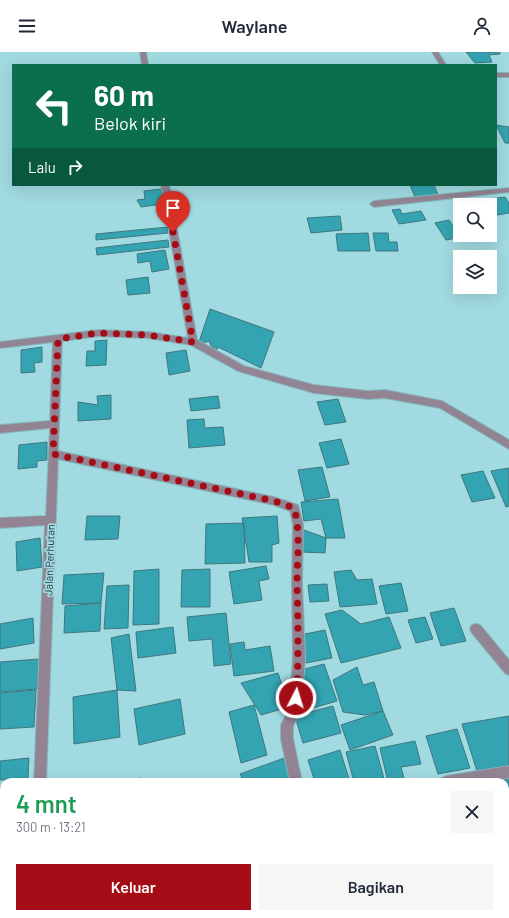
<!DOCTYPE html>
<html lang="id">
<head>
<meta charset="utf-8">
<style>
	body { margin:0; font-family:Barlow,sans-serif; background:#f6f6f7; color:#1f2937; height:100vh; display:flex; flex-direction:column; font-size:15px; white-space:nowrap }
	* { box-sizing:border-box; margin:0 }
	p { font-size:13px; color:#747a83 }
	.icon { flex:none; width:22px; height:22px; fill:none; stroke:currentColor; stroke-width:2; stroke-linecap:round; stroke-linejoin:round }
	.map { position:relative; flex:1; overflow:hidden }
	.panel { position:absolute; left:0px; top:726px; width:509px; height:140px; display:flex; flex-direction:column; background:#fff; border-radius:12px 12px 0 0; box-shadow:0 4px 16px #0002 }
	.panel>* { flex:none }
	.guide { position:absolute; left:12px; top:12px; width:485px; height:122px; border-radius:0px; box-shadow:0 4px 16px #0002; background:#0b6e4f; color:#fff; overflow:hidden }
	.controls { position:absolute; left:453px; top:146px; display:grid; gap:8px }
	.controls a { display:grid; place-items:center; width:44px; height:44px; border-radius:0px; background:#fff; box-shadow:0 4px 16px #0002; font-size:20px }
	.pin { position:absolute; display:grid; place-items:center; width:34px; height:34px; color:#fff; margin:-41px -17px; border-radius:50% 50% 50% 0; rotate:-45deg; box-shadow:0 0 4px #0007 }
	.pin .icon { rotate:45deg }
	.me { position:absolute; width:44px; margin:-22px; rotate:5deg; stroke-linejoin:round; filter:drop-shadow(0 0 3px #0008) }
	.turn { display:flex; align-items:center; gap:14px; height:84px; padding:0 16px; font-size:18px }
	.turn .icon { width:52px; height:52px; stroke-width:2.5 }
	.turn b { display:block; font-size:28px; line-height:34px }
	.then { display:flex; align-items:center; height:38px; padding:0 16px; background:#0003; gap:8px; font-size:15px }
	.round { display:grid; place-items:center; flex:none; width:42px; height:42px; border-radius:0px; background:#f6f6f7 }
	.head { display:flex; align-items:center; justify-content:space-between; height:68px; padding:0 16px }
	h1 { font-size:24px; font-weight:600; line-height:30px; color:#1e9e55 }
	.cta { display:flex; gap:8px; margin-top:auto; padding:8px 16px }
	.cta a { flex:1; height:46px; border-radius:0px; background:#a50d16; color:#fff; font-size:16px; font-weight:600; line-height:46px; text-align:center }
	.cta a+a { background:#f6f6f7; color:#1f2937 }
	header { display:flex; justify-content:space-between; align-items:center; height:52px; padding:0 16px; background:#fff; font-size:18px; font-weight:600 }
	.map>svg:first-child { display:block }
</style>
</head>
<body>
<header><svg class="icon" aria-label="menu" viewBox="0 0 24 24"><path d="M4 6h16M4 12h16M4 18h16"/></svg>Waylane<svg class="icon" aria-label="person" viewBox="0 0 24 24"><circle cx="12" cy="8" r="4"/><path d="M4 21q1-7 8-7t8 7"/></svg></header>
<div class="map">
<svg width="509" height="866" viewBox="0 0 509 866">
	<rect width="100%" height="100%" fill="#a1dae1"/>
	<path fill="#34a4b2" stroke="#40777e" d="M466,0H500V2L489,3L492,10L475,11Z
		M496,73L509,75V91H505Z
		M410,133H434L438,143L415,145Z
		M161,137L163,152L141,155L137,148L145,147L144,139Z
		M505,145L509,151V161L490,164V153H484L482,148Z
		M400,157L402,162L421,159L426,168L399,172L392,158Z
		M340,164L342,178L311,181L307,166Z
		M449,168L453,174L460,173V183H473L446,188L435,171Z
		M168,175V181L96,188V182Z
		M368,181L370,199H338L336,182Z
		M373,181H388L389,190H397L398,199H376Z
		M168,188L169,195L97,203L96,196Z
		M165,198L169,217L152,220L150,209L138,211L137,202Z
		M148,225L150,241L128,243L126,228Z
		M210,257L274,280L261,316L218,295L215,302L209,289L198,293Z
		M107,288L106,313L86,314L87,299H95V289Z
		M42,295V310L34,311L35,320L21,321V298Z
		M186,298L190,319L169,323L166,301Z
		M111,343V367L78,369V350L98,353L97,344Z
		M218,344L220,356L191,359L189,347Z
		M338,347L346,370L325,373L317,350Z
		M204,367L205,376L223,375L225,393L189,396L187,368Z
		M341,387L349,412L327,416L319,391Z
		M47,390V408L37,409V415L18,417L19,393Z
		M322,415L330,445L305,449L298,418Z
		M509,416V454L506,455L491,419Z
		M483,419L495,446L472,450L461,423Z
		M338,447L345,486H326L321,467L304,469L301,450Z
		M87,464H120L118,487L85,488Z
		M277,464L279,491L272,493V510H249L242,466Z
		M244,471L245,511L205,512L206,472Z
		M301,477L326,486L325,501L301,500Z
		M40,486L42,515L17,519L16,490Z
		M266,514L269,527L259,529L262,548L234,552L229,520Z
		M159,517V572L133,573L134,519Z
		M210,517V555H181L182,518Z
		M351,518L357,528L372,527L377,552L340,555L334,520Z
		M104,521L101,551L62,552L64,523Z
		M401,531L408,559L386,562L379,534Z
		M327,532L329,549L310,550L308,533Z
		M129,533L128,576L104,577L107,534Z
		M101,551L100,579L64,581L65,554Z
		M454,556L466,589L441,594L430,561Z
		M342,558L361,572L389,565L401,596L341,611L325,562Z
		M226,561L231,612L214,614L212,587L189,589L187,565Z
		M425,565L433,587L416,591L408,568Z
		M33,566L34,591L0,597V572Z
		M173,575L176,601L138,606L136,580Z
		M325,578L332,606L306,611L300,583Z
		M129,582L136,639L117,638L111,586Z
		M244,590L245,598L270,594L274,619L234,624L230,592Z
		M39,607L37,637L0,640V610Z
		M324,612L337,649L313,656L301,618Z
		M357,615L363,633L374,630L383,659L365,663L343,660L333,628Z
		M278,621L289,655L261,663L241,631Z
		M36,638L34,675L0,677V641Z
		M117,638L120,685L74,692L73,645Z
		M180,647L185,682L139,693L134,657Z
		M254,653L267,703L241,711L229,660Z
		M333,654L341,681L303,691L295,664Z
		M383,659L393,683L350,698L341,673Z
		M509,664V713L477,719L462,672Z
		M457,677L470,716L438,722L426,684Z
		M415,689L421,712L401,715L405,730H388L380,696Z
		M375,694L385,730H354L346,700Z
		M340,698L350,730H315L308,708Z
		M287,705L293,727L288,730H244L240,722Z
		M29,706L28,726L0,728V709Z
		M141,726V730H118Z
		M509,727V800H505V730H488Z
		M4,734V762H0V735Z
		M4,765V795L0,796V766Z
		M505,800H509V866H503L502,862H505Z
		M4,804V843L0,844V805Z
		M4,851V862H31V866H0V852Z
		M68,862H100L102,865H117L68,866Z
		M235,862H259V866H236Z
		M292,862H327L328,866H292Z
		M403,862H449L450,866H403Z
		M352,863L382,866L390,863L391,866H352Z"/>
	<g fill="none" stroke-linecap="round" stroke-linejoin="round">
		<g stroke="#85b7bd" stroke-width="2">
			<path id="minor" d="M140,0H146L148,13H142Z
				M432,0H438L446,13H440Z
				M496,21H509V25H496Z
				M161,133H169L197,288L244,314L314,333L368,339L385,338L442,349L509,388V397L440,356L385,346L368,347L314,341L238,319L191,293L148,286L98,284L62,289L58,399L274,445L298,453L303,472L302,531L305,607L301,658L293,674V687L302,730H290L281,687V673L289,657L293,607L292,531L293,472L290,459L274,453L58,407L46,730H34L45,473L0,476V466L46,464L50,376L0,381V373L50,369L53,290L0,296V290L98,278L148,280L188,286Z
				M509,136V140L374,155L370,152L374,149Z
				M476,572L480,573L509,608V623L505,621L472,581L470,577L472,573Z
				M509,714V726L485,730H440L442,726L446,724Z
				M4,793V805L0,806V794Z
				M28,862H42V866H28Z
				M186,862H200V866H186Z"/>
		</g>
		<use href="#minor" fill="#928492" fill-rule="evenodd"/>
	</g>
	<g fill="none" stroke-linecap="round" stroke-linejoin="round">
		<path stroke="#a50d16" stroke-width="7" stroke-dasharray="0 12.6" d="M173,180L193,290L148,283L98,281L58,287L53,402L274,449L294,456C301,481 297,506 297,532C298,570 299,608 296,646"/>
	</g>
	<g text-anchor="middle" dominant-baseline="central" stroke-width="3.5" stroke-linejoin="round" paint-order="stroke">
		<g font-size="11" fill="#233a3d" stroke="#a1dae1">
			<text transform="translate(49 508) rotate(-88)">Jalan Perhutan</text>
		</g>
	</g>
</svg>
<div class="controls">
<a><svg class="icon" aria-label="search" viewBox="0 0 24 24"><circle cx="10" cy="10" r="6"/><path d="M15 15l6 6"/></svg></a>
<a><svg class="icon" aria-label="layers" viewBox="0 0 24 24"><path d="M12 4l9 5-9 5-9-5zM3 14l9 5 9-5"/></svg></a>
</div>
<div class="pin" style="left:173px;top:180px;background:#d93025"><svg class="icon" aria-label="arrive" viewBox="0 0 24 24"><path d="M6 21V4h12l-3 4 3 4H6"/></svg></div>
<svg class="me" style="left:296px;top:646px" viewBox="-20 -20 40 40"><circle r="17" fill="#a50d16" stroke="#fff" stroke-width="3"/><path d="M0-11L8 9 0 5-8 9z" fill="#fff"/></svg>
<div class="guide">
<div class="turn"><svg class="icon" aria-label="left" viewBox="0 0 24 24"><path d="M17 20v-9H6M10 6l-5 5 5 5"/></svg><div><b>60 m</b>Belok kiri</div></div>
<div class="then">Lalu<svg class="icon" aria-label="right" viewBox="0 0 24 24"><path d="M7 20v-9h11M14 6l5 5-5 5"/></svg></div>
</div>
<section class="panel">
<div class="head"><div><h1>4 mnt</h1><p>300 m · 13:21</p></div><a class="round"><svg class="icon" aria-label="close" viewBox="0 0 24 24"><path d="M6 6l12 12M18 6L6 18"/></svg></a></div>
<div class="cta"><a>Keluar</a><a>Bagikan</a></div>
</section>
</div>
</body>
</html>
